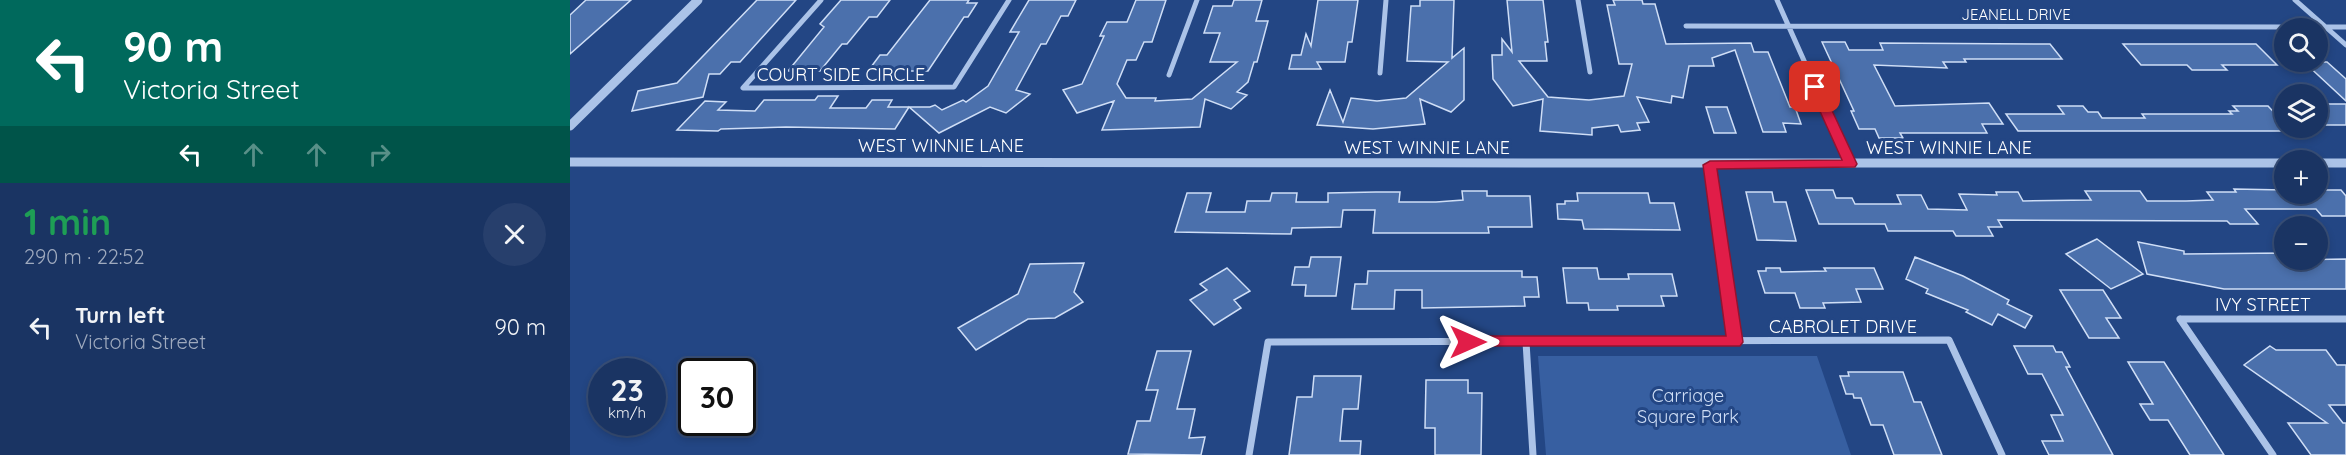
<!DOCTYPE html>
<html lang="en">
<head>
<meta charset="utf-8">
<style>
	body { margin:0; font-family:Quicksand,sans-serif; background:#273f6c; color:#f1f3f6; height:100vh; display:flex; flex-direction:column; font-size:22px; white-space:nowrap }
	* { box-sizing:border-box; margin:0 }
	p { font-size:20px; color:#9faabe }
	.icon { flex:none; width:33px; height:33px; fill:none; stroke:currentColor; stroke-width:2; stroke-linecap:round; stroke-linejoin:round }
	.map { position:relative; flex:1; overflow:hidden }
	.side { display:flex; flex-direction:column; background:#1a3463; width:570px }
	.side>* { flex:none }
	.top-card { background:#00695c; color:#fff; overflow:hidden }
	.fabs { position:absolute; left:1704px; top:18px; display:grid; gap:12px }
	.fabs a { display:grid; place-items:center; width:54px; height:54px; border-radius:50%; background:#1a3463; box-shadow:0 3px 9px #0003,0 0 0 2px #384f78; font-size:30px }
	.speed { position:absolute; left:18px; top:358px; display:flex; gap:12px; font-size:30px; font-weight:700; text-align:center }
	.speed>* { display:grid; place-content:center; width:78px; height:78px; border-radius:50%; background:#1a3463; box-shadow:0 3px 9px #0003,0 0 0 2px #384f78; line-height:1 }
	.speed small { font-size:15px; font-weight:400 }
	.speed .limit { border:3px solid #111; border-radius:9px; background:#fff; color:#111 }
	.pin { position:absolute; display:grid; place-items:center; width:51px; height:51px; color:#fff; margin:-26px; border-radius:12px; box-shadow:0 3px 9px #0006 }
	.me { position:absolute; width:66px; margin:-33px; rotate:90deg; stroke-linejoin:round; filter:drop-shadow(0 0 4px #0008) }
	.turn { display:flex; align-items:center; gap:21px; height:126px; padding:0 24px; font-size:27px }
	.turn .icon { width:78px; height:78px; stroke-width:2.5 }
	.turn b { display:block; font-size:42px; line-height:51px }
	.lanes { display:flex; align-items:center; height:57px; padding:0 24px; background:#0003; justify-content:center; gap:30px; direction:ltr }
	.lanes .off { opacity:.35 }
	.round { display:grid; place-items:center; flex:none; width:63px; height:63px; border-radius:32px; background:#273f6c }
	.overview { display:flex; align-items:center; justify-content:space-between; height:102px; padding:0 24px }
	h1 { font-size:36px; font-weight:800; line-height:45px; color:#1e9e55 }
	ul { padding:0; list-style:none }
	li { display:flex; align-items:center; gap:18px; height:84px; padding:0 24px }
	li div { flex:1 }
	li b { display:block; font-size:22px }
	li em { font-style:normal }
	main { display:flex; flex:1; min-height:0 }
	.map>svg:first-child { display:block }
</style>
</head>
<body>
<main>
<section class="side">
<div class="top-card">
<div class="turn"><svg class="icon" aria-label="left" viewBox="0 0 24 24"><path d="M17 20v-9H6M10 6l-5 5 5 5"/></svg><div><b>90 m</b>Victoria Street</div></div>
<div class="lanes"><svg class="icon" aria-label="left" viewBox="0 0 24 24"><path d="M17 20v-9H6M10 6l-5 5 5 5"/></svg><svg class="icon off" aria-label="ahead" viewBox="0 0 24 24"><path d="M12 20V5M6 11l6-6 6 6"/></svg><svg class="icon off" aria-label="ahead" viewBox="0 0 24 24"><path d="M12 20V5M6 11l6-6 6 6"/></svg><svg class="icon off" aria-label="right" viewBox="0 0 24 24"><path d="M7 20v-9h11M14 6l5 5-5 5"/></svg></div>
</div>
<div class="overview"><div><h1>1 min</h1><p>290 m · 22:52</p></div><a class="round"><svg class="icon" aria-label="close" viewBox="0 0 24 24"><path d="M6 6l12 12M18 6L6 18"/></svg></a></div>
<ul>
<li><svg class="icon" aria-label="left" viewBox="0 0 24 24"><path d="M17 20v-9H6M10 6l-5 5 5 5"/></svg><div><b>Turn left</b><p>Victoria Street</p></div><em>90 m</em></li>
</ul>
</section>
<div class="map">
<svg width="1776" height="455" viewBox="0 0 1776 455">
	<rect width="100%" height="100%" fill="#234684"/>
	<path fill="#375fa1" d="M968,356H1247L1281,455H976Z"/>
	<path fill="#4b70ac" stroke="#cfdef6" stroke-width="1.5" d="M16,0H61L0,54V15Z
		M187,0H226L170,62H161L150,74H139L133,97L62,111L68,91L107,83Z
		M271,0H320L307,17H299L277,44H272L250,71H218L254,27L250,24Z
		M360,0H399L397,3H407L398,17H394L358,71H298L310,55H317Z
		M459,0H506L498,16H491L476,44H471L446,90L460,94L436,113L420,107L369,133L339,107L325,129L216,127L151,129L148,131L107,130L135,101L156,102L148,110L185,111L194,100H245L248,96H268L260,108H296L302,100H322L318,107H360L365,105L372,110L393,100L396,102L418,86L449,32H440Z
		M566,0H596L582,42H574L566,60H557L547,84L556,98H586L585,101L622,99L667,62H640L650,33H634L643,6H662L664,0H692L686,21H698L687,62H684L678,82L667,92L677,95L661,109L635,99L630,127L532,130L544,101L507,113L493,90L512,84L534,36H530L537,22H557Z
		M748,0H788L782,42H778L775,62H747L751,69H719L722,55H731L736,34L741,46Z
		M850,0H884L882,58L894,48V100L881,112L850,99L855,124L803,129L747,125L760,90L773,122L781,98L807,101L836,98L878,62L837,61L841,6H850Z
		M937,0H973L978,42H975L977,61H949L978,97L1019,100L1054,96L1062,64H1049L1037,5H1045L1043,0H1072L1073,4H1085L1096,44L1181,43L1184,52H1198L1220,107H1225L1231,124L1213,123L1216,132H1193L1165,50L1142,58L1144,66H1119L1113,98L1102,96L1101,103L1067,97L1079,122L1067,123L1070,130L1051,132L1048,125L1022,128V135L970,131L973,99L943,106L923,79L922,55H932V39L942,52Z
		M1252,42H1275L1279,50H1313L1310,43L1480,44L1492,59H1394L1396,62H1373L1377,68L1304,65L1325,106L1419,103L1433,124H1412L1417,133H1330L1333,138H1309L1305,129H1289L1281,111H1284Z
		M1553,44H1686L1707,65H1652L1657,70H1622L1617,65H1571Z
		M1734,62H1757L1776,79V101Z
		M1748,104H1776V125H1748Z
		M1488,106H1513L1518,112H1528L1532,118H1575L1572,114H1662L1659,111H1668L1663,106H1698L1714,123V128L1722,131H1448L1436,114H1494Z
		M1136,107H1157L1166,133H1144Z
		M1664,189L1714,190V194H1748V190H1771L1776,196V216H1752L1746,209H1675L1688,224H1660L1657,221L1428,220L1432,227H1418L1423,236H1386L1383,231H1318L1315,224H1249L1236,190H1263L1266,198H1282L1285,204H1331L1327,195H1351L1358,209L1397,210L1389,194L1427,195L1426,192H1448L1453,201L1521,200L1515,191H1570L1577,201H1616L1643,200L1637,192H1666Z
		M892,191H917V196H960L962,227H918L919,233H803L805,210H773L771,227L722,228L721,234L605,232L617,193H641L636,212H675L677,201H700L702,193H727L726,202H758V193L806,192H830L829,202H866L893,200Z
		M1176,192H1202L1204,202H1216L1226,241L1187,240Z
		M1007,193H1078L1080,203H1104L1110,230L1014,229L1012,220L988,219L987,204H995V201H1008Z
		M1527,239L1573,274L1541,289L1496,254Z
		M1568,242L1614,251V254L1714,253V260L1776,259V289H1654L1577,274Z
		M741,257H771L766,296H735L736,285H722L725,267H739Z
		M1345,257L1393,276L1439,300L1437,304L1462,316L1455,328L1428,314L1422,325L1396,312L1398,310L1356,293L1358,289L1336,279Z
		M514,263L504,292L513,302L485,318L458,319L406,350L388,328L448,294L460,264Z
		M657,268L680,291L664,300L671,308L644,325L620,300L637,290L630,284Z
		M993,268H1027L1029,279H1059L1058,274H1102L1107,296H1091L1094,306H1047L1048,310H1019L1018,303H997Z
		M1196,268H1210L1211,272L1256,271L1254,268H1304L1313,289H1286L1291,302L1253,303L1255,308H1230L1225,293H1195L1188,271H1196Z
		M798,271H952V277H967L969,297H954L955,306L852,308V290H825L824,309H782L785,284H797Z
		M1490,290H1533L1551,318H1536L1549,338H1519Z
		M1444,346H1483L1486,352H1492L1500,367H1496L1543,455H1479L1472,441H1493L1481,415H1493L1472,374H1458Z
		M1700,346L1706,350H1756L1767,365H1776V405H1759L1773,423H1776V455H1741L1718,423H1757L1674,365Z
		M587,351H621L607,409H625L619,438L635,437L631,455L558,454L567,421H580L588,390H576Z
		M1558,362H1594L1654,455H1620L1598,420H1580L1570,404H1583Z
		M1278,372H1333L1344,402H1351L1372,455H1324L1313,425H1301L1291,398H1284L1283,394H1276L1270,376H1279Z
		M744,376H791L788,409H773L770,441H791L790,455H719L727,397H742Z
		M856,380H898V393H912L911,455H865V428H855Z"/>
	<g fill="none" stroke-linecap="round" stroke-linejoin="round">
		<path stroke="#abc3e8" stroke-width="5" d="M251,0L173,88L384,87L439,0
			M1008,0L1020,72
			M1207,0L1280,164
			M1725,0L1776,45
			M1116,26L1776,27
			M810,73L816,0
			M599,75L627,0
			M1140,165L1145,201"/>
		<path stroke="#abc3e8" stroke-width="7" d="M1145,199L1165,342
			M1610,319H1776
			M1610,319L1703,455
			M956,342L963,455
			M679,455L698,342L1379,340L1432,455"/>
		<path stroke="#abc3e8" stroke-width="9" d="M0,126L128,0
			M0,162C571,161 1143,165 1714,163
			M1748,163H1776"/>
	</g>
	<path fill="#e11d48" stroke="#92132f" stroke-width="1.5" d="M1245,83L1251,87L1287,164L1285,167L1147,169L1173,342L1170,346H892L890,342L892,338L898,336H1156L1133,165L1140,161L1272,160L1239,87Z"/>
	<g text-anchor="middle" dominant-baseline="central" stroke-width="6" stroke-linejoin="round" paint-order="stroke">
		<g font-size="15" fill="#fff" stroke="#234684">
			<text x="1446" y="14">JEANELL DRIVE</text>
		</g>
		<g font-size="18" fill="#fff" stroke="#234684">
			<text x="271" y="74">COURT SIDE CIRCLE</text>
			<text x="371" y="145">WEST WINNIE LANE</text>
			<text x="857" y="147">WEST WINNIE LANE</text>
			<text x="1379" y="147">WEST WINNIE LANE</text>
			<text x="1693" y="304">IVY STREET</text>
			<text x="1273" y="326">CABROLET DRIVE</text>
		</g>
		<g font-size="18" fill="#cfdef6" stroke="#234684">
			<text x="1118" y="395">Carriage<tspan x="1118" dy="21">Square Park</tspan></text>
		</g>
	</g>
</svg>
<div class="fabs">
<a><svg class="icon" aria-label="search" viewBox="0 0 24 24"><circle cx="10" cy="10" r="6"/><path d="M15 15l6 6"/></svg></a>
<a><svg class="icon" aria-label="layers" viewBox="0 0 24 24"><path d="M12 4l9 5-9 5-9-5zM3 14l9 5 9-5"/></svg></a>
<a>+</a>
<a>−</a>
</div>
<div class="speed"><div>23<small>km/h</small></div><div class="limit">30</div></div>
<div class="pin" style="left:1245px;top:87px;background:#d93025"><svg class="icon" aria-label="arrive" viewBox="0 0 24 24"><path d="M6 21V4h12l-3 4 3 4H6"/></svg></div>
<svg class="me" style="left:898px;top:342px" viewBox="-20 -20 40 40"><path d="M0-17L14 15 0 8-14 15z" fill="#e11d48" stroke="#fff" stroke-width="4"/></svg>
</div>
</main>
</body>
</html>
